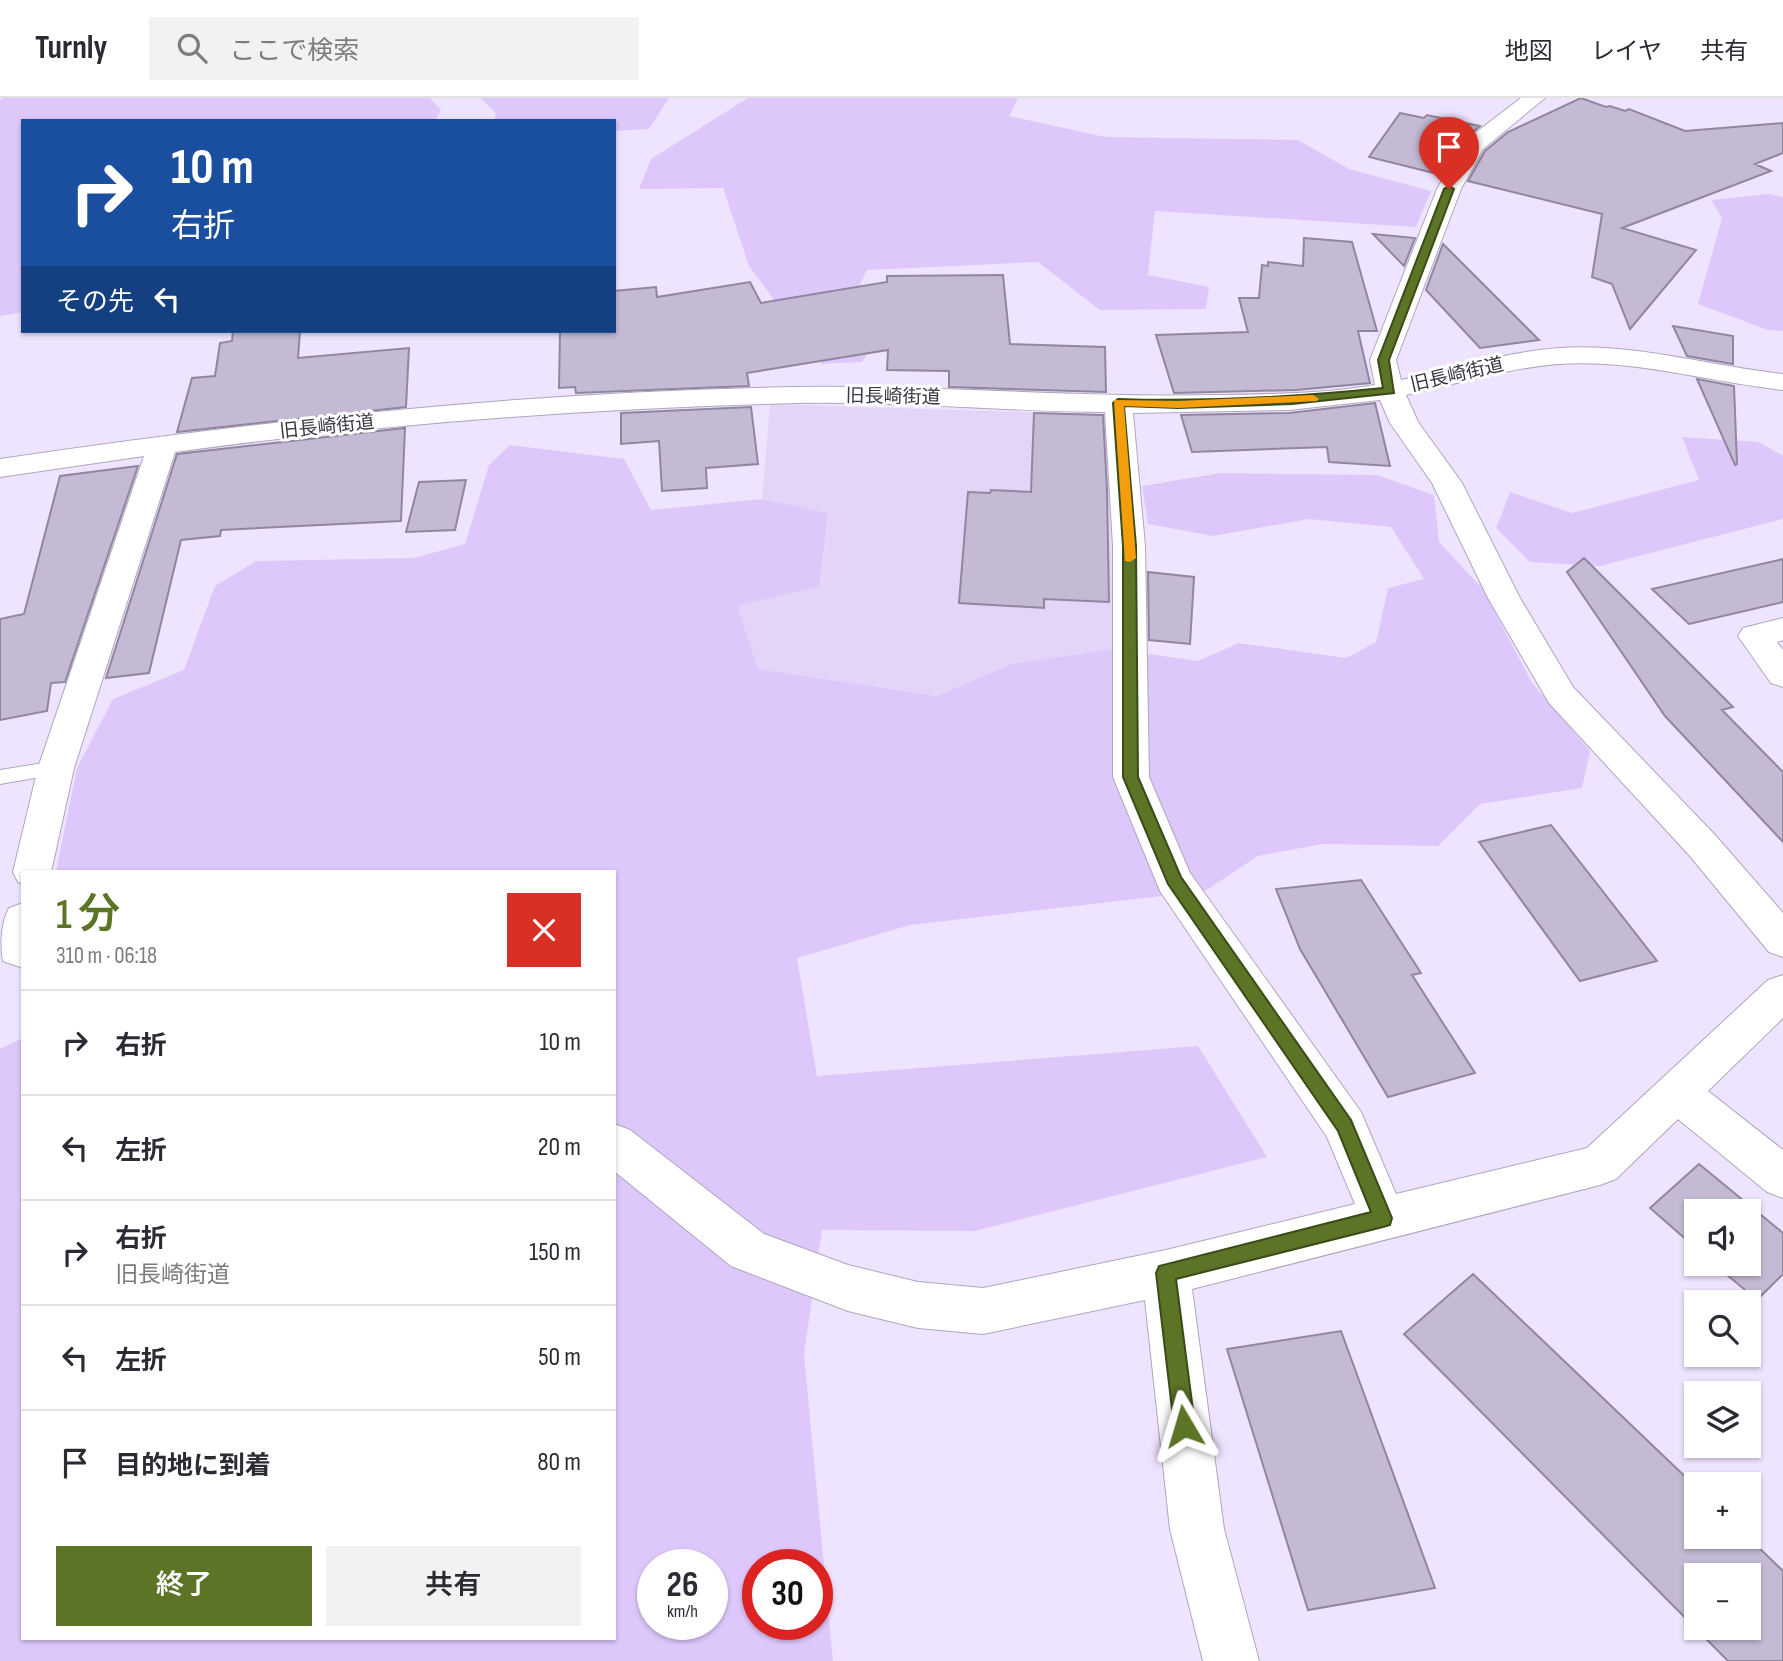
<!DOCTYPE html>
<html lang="ja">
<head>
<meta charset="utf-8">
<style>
	body { margin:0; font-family:"Sofia Sans Condensed","Noto Sans JP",sans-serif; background:#f2f2f3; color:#2b2b33; height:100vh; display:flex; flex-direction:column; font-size:26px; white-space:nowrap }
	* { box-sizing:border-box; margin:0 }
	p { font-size:23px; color:#7c7c81 }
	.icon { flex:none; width:38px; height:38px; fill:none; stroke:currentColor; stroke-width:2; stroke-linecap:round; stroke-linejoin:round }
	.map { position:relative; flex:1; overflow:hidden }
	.details { position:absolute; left:21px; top:772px; width:595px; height:770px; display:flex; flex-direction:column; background:#fff; border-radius:0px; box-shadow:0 2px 5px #0004 }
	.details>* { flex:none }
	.top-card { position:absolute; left:21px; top:21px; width:595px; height:214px; border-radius:0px; box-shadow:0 2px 5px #0004; background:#1a4fa0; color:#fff; overflow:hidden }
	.buttons { position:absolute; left:1684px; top:1101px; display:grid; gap:14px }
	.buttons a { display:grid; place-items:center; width:77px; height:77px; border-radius:0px; background:#fff; box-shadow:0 2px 5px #0004; font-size:35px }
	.speed { position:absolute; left:637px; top:1451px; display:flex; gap:14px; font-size:35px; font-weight:700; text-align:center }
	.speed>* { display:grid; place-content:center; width:91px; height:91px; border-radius:50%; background:#fff; box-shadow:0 2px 5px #0004; line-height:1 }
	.speed small { font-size:18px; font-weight:400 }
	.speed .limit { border:10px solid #d22; background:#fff; color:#111 }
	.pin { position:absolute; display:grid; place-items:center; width:60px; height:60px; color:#fff; margin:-72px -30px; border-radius:50% 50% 50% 0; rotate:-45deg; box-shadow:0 0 7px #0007 }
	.pin .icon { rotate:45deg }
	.me { position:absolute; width:77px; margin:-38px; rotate:353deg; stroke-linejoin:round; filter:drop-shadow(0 0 5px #0008) }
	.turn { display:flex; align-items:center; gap:24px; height:147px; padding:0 35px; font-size:32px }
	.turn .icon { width:91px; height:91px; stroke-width:2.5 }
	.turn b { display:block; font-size:49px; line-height:60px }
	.then { display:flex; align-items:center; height:66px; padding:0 35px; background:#0003; gap:14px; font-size:26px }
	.round { display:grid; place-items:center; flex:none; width:74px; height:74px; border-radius:0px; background:#f2f2f3 }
	.overview { display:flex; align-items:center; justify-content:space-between; height:119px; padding:0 35px }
	h1 { font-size:42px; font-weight:600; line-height:52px; color:#5b7425 }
	.action { display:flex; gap:14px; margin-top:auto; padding:14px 35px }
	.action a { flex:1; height:80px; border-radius:0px; background:#5b7425; color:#fff; font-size:28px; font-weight:600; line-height:80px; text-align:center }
	.action a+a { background:#f2f2f3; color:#2b2b33 }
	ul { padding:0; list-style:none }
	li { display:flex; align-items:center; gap:21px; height:105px; padding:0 35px; border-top:2px solid #e1e1e2 }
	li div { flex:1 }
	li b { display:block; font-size:26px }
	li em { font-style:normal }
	header { display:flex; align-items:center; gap:42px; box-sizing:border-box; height:98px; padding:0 35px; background:#fff; border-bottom:2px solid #e1e1e2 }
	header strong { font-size:33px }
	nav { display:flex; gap:38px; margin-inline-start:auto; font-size:24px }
	.search { width:490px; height:63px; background:#f2f2f3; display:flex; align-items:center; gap:18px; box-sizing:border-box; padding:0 24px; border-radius:0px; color:#7c7c81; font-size:26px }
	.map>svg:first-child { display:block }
</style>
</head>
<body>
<header>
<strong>Turnly</strong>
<div class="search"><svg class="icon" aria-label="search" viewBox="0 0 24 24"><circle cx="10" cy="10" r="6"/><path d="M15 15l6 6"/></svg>ここで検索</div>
<nav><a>地図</a><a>レイヤ</a><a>共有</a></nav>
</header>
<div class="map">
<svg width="1783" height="1563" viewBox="0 0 1783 1563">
	<rect width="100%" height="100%" fill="#efe4ff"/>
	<path fill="#e4d5f8" d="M770,306L1109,317L1113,551L1011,566L937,598L758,571L736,508L821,487L828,415L762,401Z"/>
	<path fill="#dec8fb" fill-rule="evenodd" d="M4,0H430L441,12L435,23H23V214L0,218V2Z
		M480,0H669L649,31L614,33V23H494L496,15Z
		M748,0H1018L1009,18L1105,39L1298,42L1349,71L1431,93L1416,129L1155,113L1148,177L1209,189L1206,211L1100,212L1038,164L867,172L846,214L878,239L862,264L822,266L749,168L723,90L639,91L651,61Z
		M1769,96L1783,99V233L1768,232L1698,206L1722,120L1711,102Z
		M1682,339L1759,344L1783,358V421L1600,468L1530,464L1496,430L1510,394L1572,415L1699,382Z
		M510,347L624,361L651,412L762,401L828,415L820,488L737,508L758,571L937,598L1011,566L1113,551L1198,563L1239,545L1346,560L1376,544L1388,490L1424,481L1391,429L1309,421L1213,438L1148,426L1142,388L1220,375L1377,377L1434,397L1439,444L1482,490L1532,585L1590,653L1582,690L1480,706L1438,748L1322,746L1258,758L1205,793L910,827L797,860L817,978L1198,948L1267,1059L975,1133L822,1132L804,1256L833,1563H0V951L23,940V1540H614V774L56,773L77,670L113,601L184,572L215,488L256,463L414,460L465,446L489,367ZM653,1466H712V1526H653ZM758,1466H817V1526H758Z"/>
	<path fill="#c5bad4" stroke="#91869f" stroke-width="2" fill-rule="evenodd" d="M1581,0L1606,9L1610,8L1625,13L1629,11L1685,33L1783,25V55L1755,66L1771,73L1622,130L1696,152L1630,231L1612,186L1592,179L1602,116L1468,83L1485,53L1508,34Z
		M1400,15L1424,20L1427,17L1480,28L1464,41L1442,77L1369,59Z
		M1373,136L1415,140L1404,168Z
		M1304,140L1352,144L1377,233H1358L1370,285L1296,292L1174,295L1156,237L1248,234L1239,200H1259L1262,167L1268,168V164L1303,168Z
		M1443,146L1539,242L1480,250L1426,192Z
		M1003,177L1010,246L1105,249L1106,294L949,289V273L887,272L888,252L747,275L749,288L576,295L575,289L559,290L560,233H614V193L656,189L657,199L750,184L761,205L887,184V178Z
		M1673,228L1733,238V266L1687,258Z
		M233,233H300L298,260L409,250L406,309L177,334L192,280L215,278L220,245L232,243Z
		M1697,281L1734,288L1737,366L1735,367Z
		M1375,305L1390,368L1329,364L1327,349L1192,354L1181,317L1289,315Z
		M751,309L758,366L706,370L707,390L662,393L659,343L621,346V315Z
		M1034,315L1103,317L1107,393L1109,504L1044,501V510L959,505L968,394L990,395L991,392L1031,394Z
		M405,330L401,423L221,432L220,438L181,442L149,575L106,580L177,356Z
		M138,368L65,584L51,585L47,613L0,622V521L24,516L60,378Z
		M466,382L455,432L406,434L419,384Z
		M1584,460L1733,609L1722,612L1783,674V744L1665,618L1567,474Z
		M1783,461V504L1689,526L1652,491Z
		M1148,474L1194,479L1190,546L1149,542Z
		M1551,727L1657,863L1580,883L1479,744Z
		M1361,782L1421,875L1412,877L1475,975L1388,999L1300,851L1276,791Z
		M1699,1066L1783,1135V1176L1757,1202L1714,1166H1748V1113H1696V1150L1650,1110Z
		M1473,1176L1696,1389V1438H1747L1783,1473V1563H1728L1404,1236ZM1696,1477H1748V1530H1696Z
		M1341,1233L1435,1490L1308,1512L1227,1251Z"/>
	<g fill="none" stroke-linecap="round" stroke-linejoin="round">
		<g stroke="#b0a5bf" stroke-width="2">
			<path id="service" d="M56,663L63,665L66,670L63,675L0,686V672Z"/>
		</g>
		<g stroke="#b0a5bf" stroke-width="2">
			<path id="minor" d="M1521,0H1545L1483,51L1461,91L1396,262L1401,282C1454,271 1505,254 1559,250C1634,245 1709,268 1783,276V292C1709,284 1634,261 1559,266C1507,270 1457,286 1406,297L1418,324L1462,385L1520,500L1573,589L1715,737L1783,815V859L1769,854L1689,757L1549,605L1488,500L1432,385L1390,325L1380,302L1289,312L1133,315L1145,448L1149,679L1190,775L1361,1014L1396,1096L1587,1050L1768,882L1783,877V920L1708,993L1783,1052V1100L1767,1094L1678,1021L1616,1081L1600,1087L1192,1191L1224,1431L1259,1563H1203L1170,1431L1145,1202L983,1236L918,1230L848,1213L731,1168L614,1073V1026L630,1032L764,1136L848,1167L918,1184L983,1190L1166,1152L1355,1106L1327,1039L1160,793L1113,679V448L1105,314C1002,313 900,303 798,305C589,310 381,326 175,354L74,670L51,774H23V786L18,784L13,774L38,670L144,358L0,379V361C264,322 532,293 800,289C939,287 1077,300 1216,297C1269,296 1323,296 1375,287L1370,262L1437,91L1466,42Z
				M1783,520V542L1777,544L1783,552V589L1771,585L1738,538L1743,530Z
				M23,805V870L3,863C0,848 1,825 9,810Z"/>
		</g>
		<use href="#service" fill="#fff" fill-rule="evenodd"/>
		<use href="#minor" fill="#fff" fill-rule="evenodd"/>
	</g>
	<path fill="#5b7425" stroke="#3b4b18" stroke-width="2" d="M1449,88L1454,91L1389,262L1394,295L1292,306L1178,310L1124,308L1136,448L1138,679L1181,779L1351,1022L1392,1120L1390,1127L1383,1129L1176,1181L1195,1328L1192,1336L1184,1339L1177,1336L1174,1328L1156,1175L1159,1168L1371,1114L1338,1033L1168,786L1123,679V448L1113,305L1118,301C1207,304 1295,299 1383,290L1378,262L1444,91Z"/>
	<path fill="#f59e0b" d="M1313,297L1319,301L1317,303L1178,310L1124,308L1136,460L1130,464L1125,463L1114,302L1178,303Z"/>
	<g text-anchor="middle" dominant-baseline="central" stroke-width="6" stroke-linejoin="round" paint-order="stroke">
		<g font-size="19" fill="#3b3741" stroke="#fff">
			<text transform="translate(1457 277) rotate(-13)">旧長崎街道</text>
			<text transform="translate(893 299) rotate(1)">旧長崎街道</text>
			<text transform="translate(327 329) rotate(-6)">旧長崎街道</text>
		</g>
	</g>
</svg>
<div class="buttons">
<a><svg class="icon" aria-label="sound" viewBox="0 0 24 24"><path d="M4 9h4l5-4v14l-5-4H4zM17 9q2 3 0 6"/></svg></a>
<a><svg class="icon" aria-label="search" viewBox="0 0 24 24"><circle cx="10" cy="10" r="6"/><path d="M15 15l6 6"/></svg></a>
<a><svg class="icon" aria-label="layers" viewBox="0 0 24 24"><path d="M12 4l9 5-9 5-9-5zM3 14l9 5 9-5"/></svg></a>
<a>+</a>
<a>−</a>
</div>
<div class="speed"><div>26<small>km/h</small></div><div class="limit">30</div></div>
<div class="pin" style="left:1449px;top:91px;background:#d93025"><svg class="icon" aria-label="arrive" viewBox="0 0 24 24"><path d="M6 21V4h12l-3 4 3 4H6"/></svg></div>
<svg class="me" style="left:1184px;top:1328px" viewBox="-20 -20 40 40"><path d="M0-17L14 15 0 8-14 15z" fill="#5b7425" stroke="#fff" stroke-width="4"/></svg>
<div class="top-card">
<div class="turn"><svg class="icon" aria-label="right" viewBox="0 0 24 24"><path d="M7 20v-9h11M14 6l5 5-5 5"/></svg><div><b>10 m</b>右折</div></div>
<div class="then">その先<svg class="icon" aria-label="left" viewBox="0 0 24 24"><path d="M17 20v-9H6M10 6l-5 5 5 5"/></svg></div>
</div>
<section class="details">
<div class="overview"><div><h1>1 分</h1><p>310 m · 06:18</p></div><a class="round" style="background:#d93025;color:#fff"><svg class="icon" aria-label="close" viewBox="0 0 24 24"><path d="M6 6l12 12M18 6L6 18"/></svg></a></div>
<ul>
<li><svg class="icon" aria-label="right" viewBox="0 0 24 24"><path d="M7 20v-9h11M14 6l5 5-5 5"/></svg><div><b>右折</b></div><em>10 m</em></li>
<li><svg class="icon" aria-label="left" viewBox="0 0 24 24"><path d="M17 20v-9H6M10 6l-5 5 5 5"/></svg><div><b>左折</b></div><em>20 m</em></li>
<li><svg class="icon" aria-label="right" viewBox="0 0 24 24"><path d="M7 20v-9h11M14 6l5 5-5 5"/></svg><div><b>右折</b><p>旧長崎街道</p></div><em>150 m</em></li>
<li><svg class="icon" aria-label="left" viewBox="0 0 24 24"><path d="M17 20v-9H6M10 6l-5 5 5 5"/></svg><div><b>左折</b></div><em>50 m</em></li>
<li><svg class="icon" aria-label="arrive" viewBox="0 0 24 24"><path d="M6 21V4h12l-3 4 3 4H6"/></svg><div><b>目的地に到着</b></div><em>80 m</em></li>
</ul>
<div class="action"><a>終了</a><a>共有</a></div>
</section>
</div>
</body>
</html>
